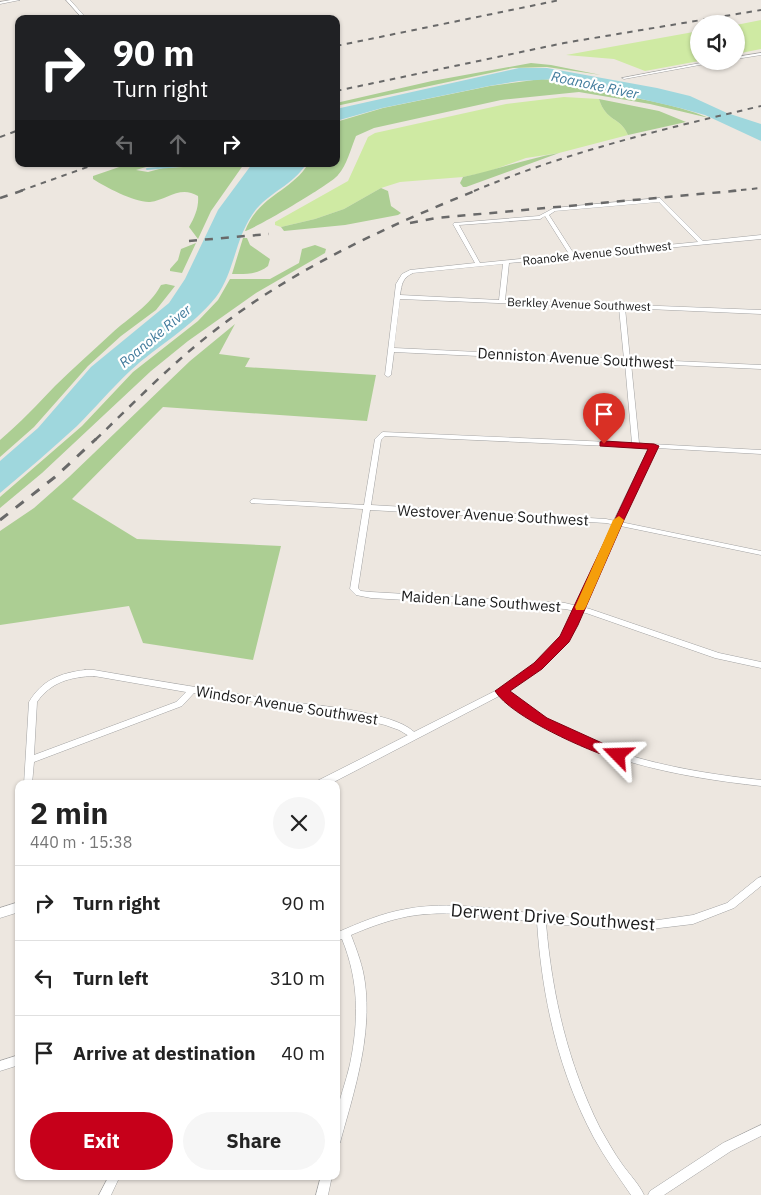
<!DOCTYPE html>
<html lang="en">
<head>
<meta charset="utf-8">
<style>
	body { margin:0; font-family:"IBM Plex Sans",sans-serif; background:#f6f6f6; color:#222; height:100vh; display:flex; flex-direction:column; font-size:19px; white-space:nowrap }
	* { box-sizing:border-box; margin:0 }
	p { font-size:16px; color:#767676 }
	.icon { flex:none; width:28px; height:28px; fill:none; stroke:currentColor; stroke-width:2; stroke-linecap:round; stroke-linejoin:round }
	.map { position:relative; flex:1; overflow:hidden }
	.drawer { position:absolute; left:15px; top:780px; width:325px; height:400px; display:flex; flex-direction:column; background:#fff; border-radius:10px; box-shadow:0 1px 4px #0004 }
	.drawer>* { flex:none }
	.top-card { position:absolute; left:15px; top:15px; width:325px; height:152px; border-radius:10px; box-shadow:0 1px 4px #0004; background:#202124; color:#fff; overflow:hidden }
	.tools { position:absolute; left:690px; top:15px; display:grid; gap:10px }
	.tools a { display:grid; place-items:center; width:55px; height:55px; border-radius:50%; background:#fff; box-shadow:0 1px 4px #0004; font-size:25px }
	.pin { position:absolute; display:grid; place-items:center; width:42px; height:42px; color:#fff; margin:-51px -21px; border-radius:50% 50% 50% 0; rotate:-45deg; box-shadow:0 0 5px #0007 }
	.pin .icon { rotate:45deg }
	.me { position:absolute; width:55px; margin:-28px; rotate:292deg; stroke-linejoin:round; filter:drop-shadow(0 0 4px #0008) }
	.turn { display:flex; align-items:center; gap:18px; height:105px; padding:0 15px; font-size:22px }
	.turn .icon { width:65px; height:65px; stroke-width:2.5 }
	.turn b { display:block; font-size:35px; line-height:42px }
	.lanes { display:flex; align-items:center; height:48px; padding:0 15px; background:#0003; justify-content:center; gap:25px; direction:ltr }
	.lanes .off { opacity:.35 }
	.round { display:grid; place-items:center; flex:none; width:52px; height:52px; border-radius:26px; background:#f6f6f6 }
	.overview { display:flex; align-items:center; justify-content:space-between; height:85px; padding:0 15px }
	h1 { font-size:30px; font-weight:700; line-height:38px }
	.action { display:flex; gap:10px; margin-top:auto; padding:10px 15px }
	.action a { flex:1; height:58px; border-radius:30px; background:#c6001a; color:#fff; font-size:20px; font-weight:700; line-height:58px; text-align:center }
	.action a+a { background:#f6f6f6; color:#222 }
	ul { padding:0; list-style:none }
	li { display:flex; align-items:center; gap:15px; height:75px; padding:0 15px; border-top:1px solid #e0e0e0 }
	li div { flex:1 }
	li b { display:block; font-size:19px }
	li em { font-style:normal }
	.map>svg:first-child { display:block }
</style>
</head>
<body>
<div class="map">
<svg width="761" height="1195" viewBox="0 0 761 1195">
	<rect width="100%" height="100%" fill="#ede7e0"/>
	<path fill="#cfeaa3" d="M761,20V49L736,54V25Z
		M699,31V61L645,71L614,59L566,55Z
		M564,97L599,99C606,122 621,117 628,135L559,153L526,158L487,172L463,177L400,182L381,188L344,209L315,219L281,227L275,225V222L348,181L368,137L375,133L506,104Z"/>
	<path fill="#acce93" d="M531,63L551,65L601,75L547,67L513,68L336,106V103L432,81Z
		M541,79C561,80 577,86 597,91C634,98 673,103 709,118L650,104L579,92L501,100L374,128L356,136C351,148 347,165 338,175C333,183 251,231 245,231C259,195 291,192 308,164H336V122L383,108L490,86Z
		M599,99L659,111L686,122L628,135C621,117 606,122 599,99Z
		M559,153L466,187H463L460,183L463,177C496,170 525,159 559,153Z
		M128,164H156L136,170L148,172L163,168L244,164L211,211L198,239L189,227C195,217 199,207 198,196C180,185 167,200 150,202C136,203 105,187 93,179V176Z
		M381,188L388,191L391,206L401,213L398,215L345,225L284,231L281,227L315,219L344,209Z
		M243,238H247L250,245L270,259L268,266C257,275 245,274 232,274Z
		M196,243L182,273L170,271V269L178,260L181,249Z
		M315,245L326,249L325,253L256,293L188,341L151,371L42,473L0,508V497L82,426L133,372L198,321L218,300L230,279H270L299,263L302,249Z
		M166,284L175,286L156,310L121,336L88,366L34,427L0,457V440C20,423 37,405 55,386C73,368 93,351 112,333C128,318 150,306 161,285Z
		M235,324L219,354L250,358L245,367L376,375L367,421L163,407L72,499L137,539L281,546L253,660L143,643L129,606L0,625V531L34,508L69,477L190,361Z"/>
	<path fill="#9fd7dd" d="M519,68H547L657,88L690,96L727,113L761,124V141L705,115L680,108L556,79L519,81L489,86L382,108L336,121V109Z
		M252,164H306C293,186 266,193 252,215C235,240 234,273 216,297C192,327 157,346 130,371C111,389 95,408 77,426C52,449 26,471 0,493V461L38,428L91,367L169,303L185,279L218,210Z"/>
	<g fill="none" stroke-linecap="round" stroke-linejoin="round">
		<path stroke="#9fd7dd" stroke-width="2" d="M147,169L201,164"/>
		<g stroke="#a2a2a2" stroke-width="1">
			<path id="minor" d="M11,0H20L0,4V2Z
				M66,0H70L87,19H83Z
				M761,53V55L736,59V57Z
				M711,61H721L624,79L622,78Z
				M660,198L703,241L761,235V239L509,263L505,300L761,310V314L625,308L630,359L761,365V369L631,363L639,443L656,445L657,446L654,448L385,436L381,440L371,505L606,519L761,551V555L606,523L370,510L358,588L361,591L371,592L565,603L590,609L719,653L761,662V668L715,658L586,613L565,609L371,598L356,595L350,589L363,509L251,503L250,501L253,499L364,505L375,439L381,433L383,432L632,443L625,363L394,352L391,375L388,377L385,375L396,284L402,274L410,270L475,263L453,224L454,223L539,216L554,208ZM659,202L698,242L574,254L549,215L555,211ZM545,216L569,254L480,263L459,225L540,219ZM503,264L499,300L400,295C402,284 402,278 413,273ZM400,299L619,308L624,359L394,348Z
				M85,670H94C157,681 220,691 283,701C312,705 342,707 370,714C386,718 408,723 418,736L417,738L414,739L399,730L385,725L353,717L194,693L182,706L34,762L32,784H24L29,702C42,680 60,673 85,670ZM94,676L186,692L176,702L34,755L37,702C51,682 70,677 94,676Z
				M502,688L505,689C514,696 522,705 532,711C600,756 681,771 761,780V786C679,777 595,761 526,715C516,709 508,700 499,693L498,691L499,689Z
				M761,877V886L734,908L693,924L651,929H605L546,923C552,995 568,1064 600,1128C607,1140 614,1153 622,1164C629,1174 639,1184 644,1195H631C618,1176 605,1158 594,1138C558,1071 542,997 537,922C499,918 455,910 417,915C394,918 372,926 351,935C357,951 363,966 365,983C372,1035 355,1089 341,1139L340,1143L336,1144C336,1135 335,1126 336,1117C339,1099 346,1082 350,1064C359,1020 359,981 342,939L336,941V933C359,923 382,913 406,909C448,901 496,909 538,914L541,913L545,915L605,921H651L693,915L727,903L758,878Z
				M19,1055V1065L0,1071V1061Z
				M761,1125V1136L731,1151L664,1195H648L650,1191L723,1143Z
				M109,1176H120L111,1195H99Z
				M321,1176H332L328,1195H316Z"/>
		</g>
		<g stroke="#a2a2a2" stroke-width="1">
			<path id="tertiary" d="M651,444L761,450V454L657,448L621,522L577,625L557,654L541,668L505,693L330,784H316L317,781L499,689L535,664L551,650L569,624L613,522Z
				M19,902V912L0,918V908Z"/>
		</g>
		<use href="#minor" fill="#fff" fill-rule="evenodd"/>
		<use href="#tertiary" fill="#fff" fill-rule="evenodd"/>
		<path stroke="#696969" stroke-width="2" stroke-dasharray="5.5 5.5" stroke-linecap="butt" d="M336,46L560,0
			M336,91L564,43L761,10
			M0,137L19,130
			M20,191L96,164
			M474,191C567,152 663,129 761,106
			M730,191L761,188"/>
		<path stroke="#696969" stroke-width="2.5" stroke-dasharray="8 8" stroke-linecap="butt" d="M0,198L24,190
			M410,223L436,218L744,190
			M189,241L269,234
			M95,440C132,405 168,367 209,335C289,271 383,228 477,190"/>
		<path stroke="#696969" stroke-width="3" stroke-dasharray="10 10" stroke-linecap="butt" d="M0,520L55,477L96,439"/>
	</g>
	<path fill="#c6001a" stroke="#810011" d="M604,441L654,444L659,446L623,522L578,625L569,642L542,669L510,691L547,718L622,752L624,755L618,760C588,751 511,717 495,691L534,663L560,636L648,449L600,446V442Z"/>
	<path fill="#f59e0b" d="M619,516L624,520L586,607L584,610H576L575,607L613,520Z"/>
	<g text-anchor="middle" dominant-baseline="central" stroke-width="4.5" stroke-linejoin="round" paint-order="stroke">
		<g font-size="12" fill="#1b1b1b" stroke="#fff">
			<text transform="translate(597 253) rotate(-6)">Roanoke Avenue Southwest</text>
			<text transform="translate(579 304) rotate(2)">Berkley Avenue Southwest</text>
		</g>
		<g font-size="14" font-style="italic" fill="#417b9c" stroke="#fff">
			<text transform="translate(595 85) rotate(12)">Roanoke River</text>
			<text transform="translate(155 336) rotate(-40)">Roanoke River</text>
		</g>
		<g font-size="15" fill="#1b1b1b" stroke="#fff">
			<text transform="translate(576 358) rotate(3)">Denniston Avenue Southwest</text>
			<text transform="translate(493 515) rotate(3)">Westover Avenue Southwest</text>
			<text transform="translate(481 601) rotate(4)">Maiden Lane Southwest</text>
			<text transform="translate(287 705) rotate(9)">Windsor Avenue Southwest</text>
		</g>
		<g font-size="18" fill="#1b1b1b" stroke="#fff">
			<text transform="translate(553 917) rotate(4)">Derwent Drive Southwest</text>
		</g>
	</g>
</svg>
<div class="tools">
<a><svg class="icon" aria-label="sound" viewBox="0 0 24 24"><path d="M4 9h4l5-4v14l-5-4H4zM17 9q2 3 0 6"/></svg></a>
</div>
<div class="pin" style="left:604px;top:444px;background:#d93025"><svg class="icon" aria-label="arrive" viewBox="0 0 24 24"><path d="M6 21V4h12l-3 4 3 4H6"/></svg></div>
<svg class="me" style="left:618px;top:755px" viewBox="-20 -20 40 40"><path d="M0-17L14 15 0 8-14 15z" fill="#c6001a" stroke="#fff" stroke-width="4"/></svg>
<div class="top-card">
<div class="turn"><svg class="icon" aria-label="right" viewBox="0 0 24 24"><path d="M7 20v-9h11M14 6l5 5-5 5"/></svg><div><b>90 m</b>Turn right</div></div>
<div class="lanes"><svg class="icon off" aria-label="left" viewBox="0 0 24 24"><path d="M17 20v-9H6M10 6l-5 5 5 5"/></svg><svg class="icon off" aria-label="ahead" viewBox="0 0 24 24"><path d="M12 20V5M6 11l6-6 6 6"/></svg><svg class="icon" aria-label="right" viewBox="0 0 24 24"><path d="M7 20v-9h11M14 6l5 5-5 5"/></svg></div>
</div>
<section class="drawer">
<div class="overview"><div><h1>2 min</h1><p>440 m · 15:38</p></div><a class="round"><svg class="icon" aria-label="close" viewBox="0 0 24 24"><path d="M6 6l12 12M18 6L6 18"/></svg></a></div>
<ul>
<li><svg class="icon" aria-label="right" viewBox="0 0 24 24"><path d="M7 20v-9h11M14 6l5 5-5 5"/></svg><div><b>Turn right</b></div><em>90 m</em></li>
<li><svg class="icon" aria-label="left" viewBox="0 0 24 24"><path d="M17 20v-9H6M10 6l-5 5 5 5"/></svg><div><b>Turn left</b></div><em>310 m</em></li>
<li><svg class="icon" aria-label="arrive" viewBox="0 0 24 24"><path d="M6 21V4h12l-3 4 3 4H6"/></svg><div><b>Arrive at destination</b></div><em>40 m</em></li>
</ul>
<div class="action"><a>Exit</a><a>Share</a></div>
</section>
</div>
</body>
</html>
